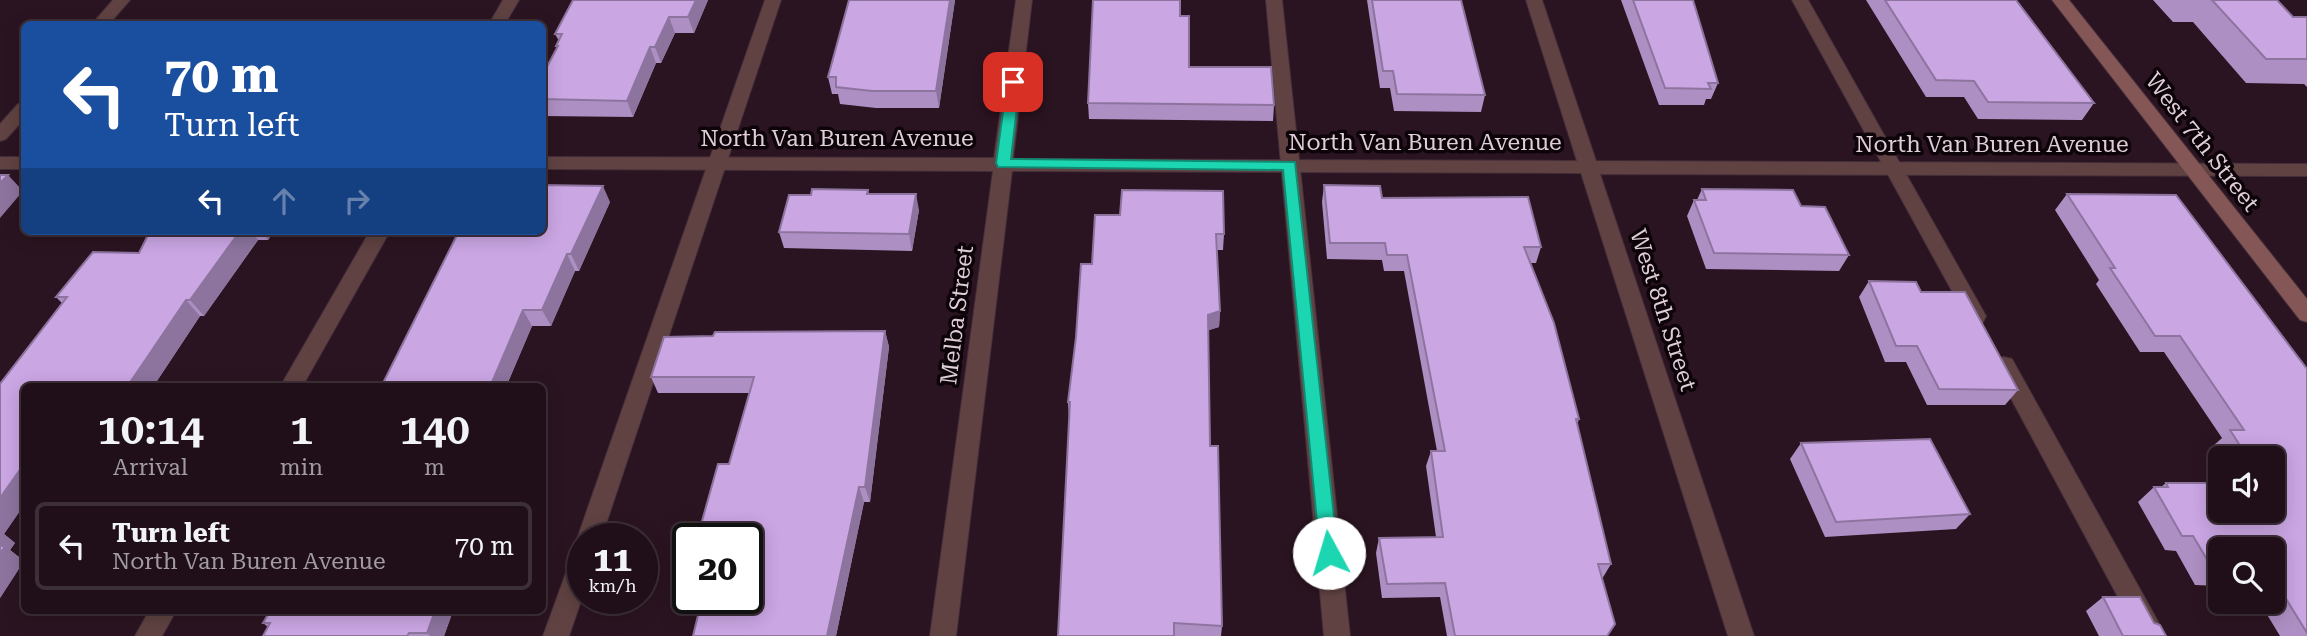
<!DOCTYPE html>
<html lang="en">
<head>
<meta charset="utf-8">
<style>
	body { margin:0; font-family:"Roboto Serif",serif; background:#2d1d26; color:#f1f3f6; height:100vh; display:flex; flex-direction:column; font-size:26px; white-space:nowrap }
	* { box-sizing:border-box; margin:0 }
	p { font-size:23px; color:#a29ca2 }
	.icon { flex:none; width:38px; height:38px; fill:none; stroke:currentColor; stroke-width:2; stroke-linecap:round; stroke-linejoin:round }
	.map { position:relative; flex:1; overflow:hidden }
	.sheet { position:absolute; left:21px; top:383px; width:525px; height:231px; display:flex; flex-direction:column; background:#200f19; border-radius:10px; box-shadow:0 4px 18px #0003,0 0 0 2px #3d2f38 }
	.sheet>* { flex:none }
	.hud { position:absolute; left:21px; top:21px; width:525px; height:214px; border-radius:10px; box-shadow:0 4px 18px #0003,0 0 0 2px #3d2f38; background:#1a4fa0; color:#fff; overflow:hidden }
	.buttons { position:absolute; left:2208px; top:446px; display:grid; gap:14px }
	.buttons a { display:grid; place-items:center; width:77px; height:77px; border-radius:10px; background:#200f19; box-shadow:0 4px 18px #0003,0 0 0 2px #3d2f38; font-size:35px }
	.speed { position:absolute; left:567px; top:523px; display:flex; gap:14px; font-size:35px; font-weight:700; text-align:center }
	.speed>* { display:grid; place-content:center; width:91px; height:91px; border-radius:50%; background:#200f19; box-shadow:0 4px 18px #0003,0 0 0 2px #3d2f38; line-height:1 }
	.speed small { font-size:18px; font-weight:400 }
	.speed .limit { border:4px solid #111; border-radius:10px; background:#fff; color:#111 }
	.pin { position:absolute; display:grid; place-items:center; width:60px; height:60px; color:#fff; margin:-30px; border-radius:14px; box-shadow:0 4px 10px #0006 }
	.me { position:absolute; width:77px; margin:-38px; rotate:354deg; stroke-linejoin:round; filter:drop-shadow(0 0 5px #0008) }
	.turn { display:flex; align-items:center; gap:24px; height:147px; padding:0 28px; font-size:32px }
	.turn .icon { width:91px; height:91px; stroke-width:2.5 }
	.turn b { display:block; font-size:49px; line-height:60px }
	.lanes { display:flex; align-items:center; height:66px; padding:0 28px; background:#0003; justify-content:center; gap:35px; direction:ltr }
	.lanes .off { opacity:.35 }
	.eta { display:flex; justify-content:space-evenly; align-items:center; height:119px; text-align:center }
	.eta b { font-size:42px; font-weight:600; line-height:49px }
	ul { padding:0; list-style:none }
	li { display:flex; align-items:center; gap:21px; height:88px; margin:0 14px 10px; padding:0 14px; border:4px solid #3d2f38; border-radius:10px }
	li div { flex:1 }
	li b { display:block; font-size:26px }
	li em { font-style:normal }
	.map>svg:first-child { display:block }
</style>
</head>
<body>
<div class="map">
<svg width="2307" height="636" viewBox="0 0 2307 636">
	<rect width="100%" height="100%" fill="#2b1421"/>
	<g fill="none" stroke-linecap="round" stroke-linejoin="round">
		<g stroke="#442e3a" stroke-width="2">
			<path id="lane" d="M113,0H130L109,24H92Z
				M765,0H781L601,539H583V547L577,539Z
				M1266,0H1282L1350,636H1324Z
				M1792,0H1808L1986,316L1983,322L1976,324L1969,322Z
				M24,102V119L6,139L0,141V124L18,104Z
				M2004,357L2012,359L2166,636H2139L1993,365L1996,359Z
				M583,548V595L569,636H543L571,559L574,551Z"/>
		</g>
		<g stroke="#442e3a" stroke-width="2">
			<path id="street" d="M503,0H519L505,24H489Z
				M1016,0H1032L1013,159L1577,161L1526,0H1542L1596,161L2307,164V176L1600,174L1754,636H1728L1581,173L1012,171L956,636H930L993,171L542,169V157L994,158Z
				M0,157H24V169H0Z
				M370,231H390L302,387H280Z
				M149,611H176L162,636H135Z"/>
		</g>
		<g stroke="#442e3a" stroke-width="2">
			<path id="secondary" d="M2052,0H2069L2307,299V322L2300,320Z"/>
		</g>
		<use href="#lane" fill="#604242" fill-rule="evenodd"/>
		<use href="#street" fill="#604242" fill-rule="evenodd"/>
		<use href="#secondary" fill="#855656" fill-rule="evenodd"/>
	</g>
	<path fill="#ae8fc3" d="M708,0L694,33H675L661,63H656L633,117L542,116V76L557,48L556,46L559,41L555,34Z
		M955,0L939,108H876L840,104L838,94H832L828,77Z
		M1367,0H1461L1485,95L1481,112L1394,111L1390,88H1380Z
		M1621,0H1693L1718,83L1711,99H1706L1704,105H1659Z
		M1866,0H2016L2094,103L2082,120L1978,119L1964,97H1926Z
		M2153,0H2277L2293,17H2307V87L2304,84L2246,83L2193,22H2173Z
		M1180,16L1189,67L1274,105L1273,121L1089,119L1088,103Z
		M1324,185L1382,198L1541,247L1536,263H1530L1579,419L1577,425L1611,564L1602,579L1608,636H1447L1440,597L1382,598L1376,553L1379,538L1436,537L1426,466L1431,451H1437L1404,271H1384L1382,260L1327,259L1322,202Z
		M1702,189L1801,206L1849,255L1839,271L1706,269L1687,216L1694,200H1697Z
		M868,190L869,194L919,210L912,251L784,248L779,232L811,195Z
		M2067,194L2307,369V636H2280L2260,603L2233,602H2273V550H2221V586L2195,585L2176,551L2165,550L2138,502L2154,487H2161L2166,483L2273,511V458H2221L2213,446L2222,438L2164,352H2140L2096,284L2099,280L2055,210Z
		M610,202L579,271H575L551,326H532L506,387H381Z
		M1120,215L1224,234L1223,250H1217L1220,311L1219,327L1208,330L1210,446L1222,626L1221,636H1058L1069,418L1068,402L1092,264Z
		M150,231H274L268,240H258L204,316H200L153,387H24V505L4,534L15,543L10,550L24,561L0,598V384L62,303L56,297L139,253Z
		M1869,281L1921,292L2018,390L2005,405H1927L1906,362H1885L1859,297Z
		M885,331L889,347L870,502H864L836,636H693L698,613H688L680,599L729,464L749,393H658L651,377L713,336Z
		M1801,443L1970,514L1956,529L1825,537L1790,459Z
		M2103,597L2154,623L2166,636H2099L2086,611Z
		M270,611H453L444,636H263L268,627L263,623Z"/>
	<path fill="#8d749f" d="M696,0H708L694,33L688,17Z
		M950,0H955L939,108L936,91Z
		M669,17L675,33L661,63L655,47Z
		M650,47L656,63L633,117L627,101Z
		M8,175L23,191L0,218V183Z
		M603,186L610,202L579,271L571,254Z
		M916,194L919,210L912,251L909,234Z
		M240,231H251L258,240L204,316L190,300Z
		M261,231H274L268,240Z
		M567,254L575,271L551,326L542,310Z
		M186,300L200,316L153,387H127Z
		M523,310L532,326L506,387H490Z
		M1220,311L1219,327L1207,331L1208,315Z
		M885,331L889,347L870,502L865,487Z
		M24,464V505L4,534L15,543L10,550L24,561L0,598V498Z
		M859,487L864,502L836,636H827Z
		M435,611H453L444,636H430L427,633Z"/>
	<path fill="#caa6e3" stroke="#8d749f" stroke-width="2" d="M573,0H696L688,17H669L655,47H650L627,101L542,99V76L558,46H556L562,34H555Z
		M849,0H950L936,91H872L836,87V77H828Z
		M1093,0H1180V16H1189V67H1271L1274,105L1088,103Z
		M1372,0H1461L1485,95L1397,94L1393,71H1383Z
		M1633,0H1693L1718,83H1708L1711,89L1665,88Z
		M1885,0H2016L2094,103L1988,102L1974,81L1936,80Z
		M2212,0H2277L2293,17H2307V59H2266Z
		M0,175H8L0,183Z
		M542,185L603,186L571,254H567L542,310H523L490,387H381L459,231H542Z
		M1324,185L1380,186L1382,198L1528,197L1541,247H1524L1554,323L1579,419H1576L1611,564H1598L1615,624L1607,636H1455L1445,583L1387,584L1379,538L1443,537L1431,451H1445L1407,255H1387L1385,243H1330Z
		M812,189L868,190L867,194H916L909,234L779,232L789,195H811Z
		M1702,189L1793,190L1801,206L1825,207L1849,255L1714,253L1694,200H1706Z
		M1122,190L1223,191L1224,234H1216L1220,311L1208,315L1210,446H1218L1222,626L1174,623V636H1058L1070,402H1068L1076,337L1081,264H1092L1095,215H1120Z
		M2067,194L2176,195L2307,369V633L2280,589H2273V550H2221V571H2214L2193,536H2182L2154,487H2168L2166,483H2221V511H2273V458H2248L2230,430H2244L2180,336H2155L2110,268H2115Z
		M150,231H240L190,300H186L127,387H24V464L0,498V384L67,297H56L93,252L139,253Z
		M1869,281L1916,282L1921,292H1965L2018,390L1939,389L1917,346H1896Z
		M885,331L865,487H859L827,636H693L702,599H680L688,570V598H747V539H697L718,464H729L754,377H651L664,337L713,336L715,332Z
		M1930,439L1970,514L1836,522L1801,443Z
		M0,546H5L0,554Z
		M2103,597H2140L2154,623L2160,625L2166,636H2123Z
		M270,611H435L427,633H409L407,636H263L270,623H263Z"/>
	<path fill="#1cd5b1" stroke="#128a73" stroke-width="2" d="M1013,78L1020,82L1011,159L1295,162L1338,553L1335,559L1329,561L1322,559L1320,553L1283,170L998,167L996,163L1007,82Z"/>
	<g text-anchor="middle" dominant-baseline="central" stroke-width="7" stroke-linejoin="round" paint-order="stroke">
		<g font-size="23" fill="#dfced7" stroke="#0d0409">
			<text x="837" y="138">North Van Buren Avenue</text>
			<text x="1425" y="142">North Van Buren Avenue</text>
			<text transform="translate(2202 142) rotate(52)">West 7th Street</text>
			<text x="1992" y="144">North Van Buren Avenue</text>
			<text transform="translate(1663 310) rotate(72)">West 8th Street</text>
			<text transform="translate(957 315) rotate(-83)">Melba Street</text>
		</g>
	</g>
</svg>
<div class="buttons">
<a><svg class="icon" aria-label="sound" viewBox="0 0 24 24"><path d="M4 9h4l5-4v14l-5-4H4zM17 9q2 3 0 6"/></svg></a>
<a><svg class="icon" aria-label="search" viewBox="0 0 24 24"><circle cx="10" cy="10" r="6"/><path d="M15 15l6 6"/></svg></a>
</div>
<div class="speed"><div>11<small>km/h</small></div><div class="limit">20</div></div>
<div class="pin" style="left:1013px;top:82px;background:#d93025"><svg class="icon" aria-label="arrive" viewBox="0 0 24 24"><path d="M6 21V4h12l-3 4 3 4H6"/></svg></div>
<svg class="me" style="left:1329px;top:553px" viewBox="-20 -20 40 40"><circle r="19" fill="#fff"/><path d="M0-13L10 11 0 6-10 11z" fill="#1cd5b1"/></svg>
<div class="hud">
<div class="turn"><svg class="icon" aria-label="left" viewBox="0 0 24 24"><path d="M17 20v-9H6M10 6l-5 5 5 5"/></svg><div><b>70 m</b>Turn left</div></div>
<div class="lanes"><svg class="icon" aria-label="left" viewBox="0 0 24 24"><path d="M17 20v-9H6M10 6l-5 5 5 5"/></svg><svg class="icon off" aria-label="ahead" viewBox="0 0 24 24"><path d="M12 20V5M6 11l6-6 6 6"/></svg><svg class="icon off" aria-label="right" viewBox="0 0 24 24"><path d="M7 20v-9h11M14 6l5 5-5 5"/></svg></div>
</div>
<section class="sheet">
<div class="eta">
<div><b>10:14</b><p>Arrival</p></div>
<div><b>1</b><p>min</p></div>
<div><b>140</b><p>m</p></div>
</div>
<ul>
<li><svg class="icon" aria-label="left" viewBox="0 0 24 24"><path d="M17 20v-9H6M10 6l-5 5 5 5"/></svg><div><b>Turn left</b><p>North Van Buren Avenue</p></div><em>70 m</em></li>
</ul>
</section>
</div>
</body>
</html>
